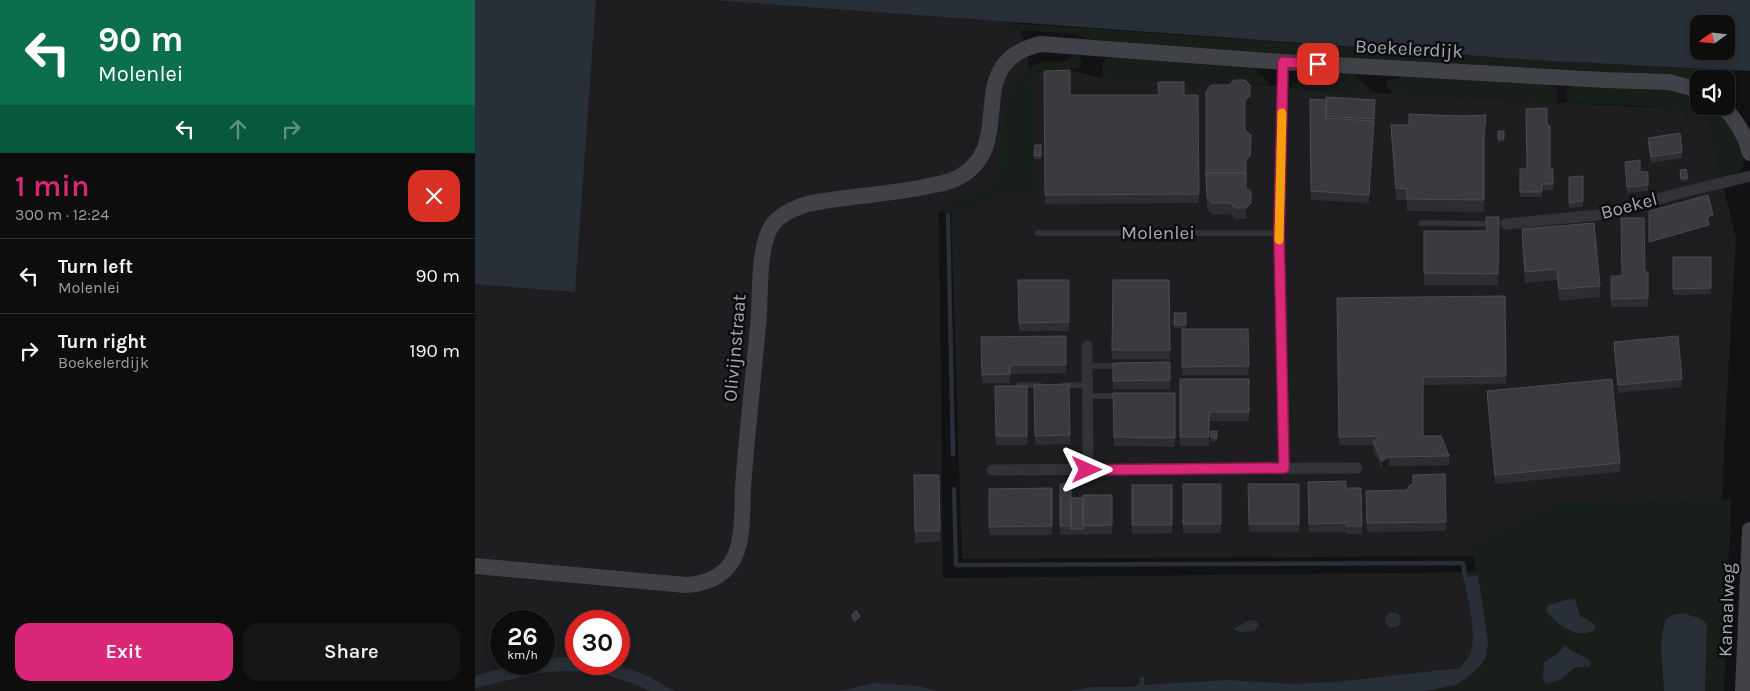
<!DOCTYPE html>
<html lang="en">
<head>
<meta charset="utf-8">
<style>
	body { margin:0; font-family:Karla,sans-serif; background:#171617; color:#f1f3f6; height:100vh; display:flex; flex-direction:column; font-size:19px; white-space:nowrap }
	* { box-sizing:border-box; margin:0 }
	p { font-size:16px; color:#9b9c9e }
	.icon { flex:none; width:28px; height:28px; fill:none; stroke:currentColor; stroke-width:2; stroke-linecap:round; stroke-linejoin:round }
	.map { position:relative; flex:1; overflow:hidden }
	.details { display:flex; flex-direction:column; background:#0e0d0e; width:475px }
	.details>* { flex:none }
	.top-card { background:#0b6e4f; color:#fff; overflow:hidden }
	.needle { width:32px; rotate:255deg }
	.controls { position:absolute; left:1215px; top:15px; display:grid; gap:10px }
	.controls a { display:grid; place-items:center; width:45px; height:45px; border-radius:10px; background:#0e0d0e; box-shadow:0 2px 8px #0003,0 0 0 1px #2e2d2e; font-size:25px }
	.speed { position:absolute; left:15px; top:610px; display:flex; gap:10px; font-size:25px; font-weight:700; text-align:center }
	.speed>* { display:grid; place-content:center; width:65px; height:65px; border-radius:50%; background:#0e0d0e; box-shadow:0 2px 8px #0003,0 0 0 1px #2e2d2e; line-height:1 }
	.speed small { font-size:12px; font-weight:400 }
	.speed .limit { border:8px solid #d22; background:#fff; color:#111 }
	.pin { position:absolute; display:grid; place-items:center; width:42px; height:42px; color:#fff; margin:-21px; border-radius:10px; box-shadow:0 2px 8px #0006 }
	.me { position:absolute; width:55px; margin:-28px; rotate:90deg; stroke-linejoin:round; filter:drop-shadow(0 0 4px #0008) }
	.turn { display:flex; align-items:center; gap:18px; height:105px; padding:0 15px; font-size:22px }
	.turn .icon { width:65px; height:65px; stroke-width:2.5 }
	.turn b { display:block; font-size:35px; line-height:42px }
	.lanes { display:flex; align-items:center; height:48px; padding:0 15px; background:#0003; justify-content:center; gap:25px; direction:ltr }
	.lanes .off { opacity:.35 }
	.round { display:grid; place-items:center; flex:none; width:52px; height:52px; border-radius:15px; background:#171617 }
	.summary { display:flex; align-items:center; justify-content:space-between; height:85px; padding:0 15px }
	h1 { font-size:30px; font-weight:600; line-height:38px; color:#db2777 }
	.primary-button { display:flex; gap:10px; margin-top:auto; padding:10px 15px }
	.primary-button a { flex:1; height:58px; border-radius:15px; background:#db2777; color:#fff; font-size:20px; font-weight:600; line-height:58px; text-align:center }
	.primary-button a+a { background:#171617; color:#f1f3f6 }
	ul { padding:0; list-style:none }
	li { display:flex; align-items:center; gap:15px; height:75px; padding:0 15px; border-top:1px solid #2e2d2e }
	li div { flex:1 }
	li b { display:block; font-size:19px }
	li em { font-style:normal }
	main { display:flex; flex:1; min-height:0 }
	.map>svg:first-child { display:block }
</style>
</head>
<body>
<main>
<section class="details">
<div class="top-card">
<div class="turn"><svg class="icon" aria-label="left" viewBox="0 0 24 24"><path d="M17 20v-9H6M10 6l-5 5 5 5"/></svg><div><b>90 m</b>Molenlei</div></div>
<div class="lanes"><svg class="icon" aria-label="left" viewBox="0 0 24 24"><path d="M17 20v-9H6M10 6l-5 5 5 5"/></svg><svg class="icon off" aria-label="ahead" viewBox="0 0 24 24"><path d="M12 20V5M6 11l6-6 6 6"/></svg><svg class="icon off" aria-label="right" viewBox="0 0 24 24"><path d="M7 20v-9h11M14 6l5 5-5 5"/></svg></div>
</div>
<div class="summary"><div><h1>1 min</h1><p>300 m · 12:24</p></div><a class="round" style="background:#d93025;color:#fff"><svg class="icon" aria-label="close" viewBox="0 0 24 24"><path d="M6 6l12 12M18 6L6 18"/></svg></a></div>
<ul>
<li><svg class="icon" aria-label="left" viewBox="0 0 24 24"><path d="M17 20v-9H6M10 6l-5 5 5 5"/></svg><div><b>Turn left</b><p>Molenlei</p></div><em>90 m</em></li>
<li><svg class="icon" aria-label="right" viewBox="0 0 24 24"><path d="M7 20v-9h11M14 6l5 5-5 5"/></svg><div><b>Turn right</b><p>Boekelerdijk</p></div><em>190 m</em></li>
</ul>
<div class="primary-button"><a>Exit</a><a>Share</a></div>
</section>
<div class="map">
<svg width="1275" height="691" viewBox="0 0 1275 691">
	<rect width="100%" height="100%" fill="#121113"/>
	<path fill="#1e1d20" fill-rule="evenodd" d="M0,0H350L541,15L552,50L556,103L555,72L599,71L627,78L728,85V80L892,94L899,92L918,94L1186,108L1215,111L1234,118L1246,179L1261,239L1250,429L1245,557L986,556L487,559L476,210L464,212L468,578L1188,570L1186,657L1189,691H0ZM26,621H69V664H26ZM101,621H144V664H101Z"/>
	<path fill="#181e19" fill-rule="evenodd" d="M533,23L1059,60L1229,68V79H1224V82L1196,75L787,53L613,39L599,34L539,30L532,33Z
		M601,53L605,57L607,64L603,69L555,72L559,167L558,188L469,213L467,206C492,199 515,195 526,168C529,135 525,80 561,64C570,60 579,62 588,61C593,60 597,56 601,53Z
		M633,56L778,67L790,78L794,85L729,80L728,85L627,78L628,62Z
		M843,71L878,74L899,92L892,94L816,87L827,76Z
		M926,77L1077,84L1083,91V103L918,94L911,85L913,80Z
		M1098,85L1192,90L1203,92V93L1224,101V106C1228,106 1232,106 1235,107C1249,114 1275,152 1267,168C1263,175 1253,176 1246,179L1234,118C1189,103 1138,105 1091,103L1092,89Z
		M1256,499L1249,691H1230L1232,624L1186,657L1189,691H950L981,685L1010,660L1013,642L997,543L1080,506L1107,503ZM1093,599L1102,603L1105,616L1118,622L1087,626L1071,611L1074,605ZM1090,645L1098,653L1112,657L1104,668L1095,670L1085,680L1071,684L1074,658L1082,654Z"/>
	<path fill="#282f37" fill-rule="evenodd" d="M0,0H121L100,292L0,284Z
		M237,0H1275V71L1059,60ZM1224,24H1251V51H1224Z
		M1003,575L1013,642L1010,660L997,674L981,685L950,691H595L617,687H660L664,685L666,677H669V685L753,680L819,684L861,682L985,668C989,663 994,658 996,652C1002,632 992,598 989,578Z
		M1100,598L1105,616C1112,619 1119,621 1121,629C1103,642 1082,624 1071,611L1073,605Z
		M910 620a8 8 0 1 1 16 0a8 8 0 1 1-16 0Z
		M1208,613L1226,619L1232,624L1230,691H1189C1188,666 1182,643 1191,619L1197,615Z
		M780,620L783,623V627L779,631L764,632L758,629L773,621Z
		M1090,645C1100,656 1109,654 1116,662L1115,666L1099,668L1085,680L1071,684L1068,679L1069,662L1082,654Z
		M88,657L101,658V664C125,664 146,665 168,674C179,678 189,686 200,691H175L157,683L131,675L108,672L87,671L63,673L0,688V676L43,664H69V659Z
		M400,683L444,686L461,691H364Z"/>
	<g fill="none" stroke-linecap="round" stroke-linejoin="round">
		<path stroke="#282f37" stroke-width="4.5" d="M473,215L478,454
			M479,489L481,565L988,563L990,577"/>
		<path stroke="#323338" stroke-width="5.5" d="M946,223L1019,224
			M562,233H804
			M612,366H645
			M544,385H564
			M589,385H612
			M612,396H645"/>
		<path stroke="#323338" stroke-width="11" d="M808,62L804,233L809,468
			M1031,224L1132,214L1205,193L1275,176
			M612,346L613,469
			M517,470L882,468"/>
		<path stroke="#404248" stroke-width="16" d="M1247,106C1261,119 1270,135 1275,153
			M0,566L211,585C229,584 245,579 256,563C269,545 267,509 268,488C272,430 279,373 284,315C285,291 284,249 295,229C302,215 318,209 332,204C371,196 410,195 449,187C462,184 475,183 486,176C544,142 484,62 566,44L808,62L1131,80L1194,82L1224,90
			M1268,691L1275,530"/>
	</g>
	<path fill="#2e2d31" d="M569,71L595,95H723L724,203L570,204Z
		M775,85V104L770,109V130L776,135L775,164L771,169V188L776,214L771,219H760L755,214L737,215L732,209L731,91Z
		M835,99L900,112L894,203L836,200Z
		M916,125L1011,127L1009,147V212L932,211V200H921L916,136Z
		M1072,125L1075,168L1078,169V190H1067V197H1045V169H1052Z
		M1023,131H1029V142H1023Z
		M1173,138L1207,152V158L1176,163L1173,144Z
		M560,145H566V159H559Z
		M1150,162L1165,172H1173V191L1152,193Z
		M1205,170L1213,178V181L1206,182Z
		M1108,176V207L1094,208V177Z
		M1024,217L1023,285H949V231H1011Z
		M1047,229L1125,286V297L1084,301L1082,280L1050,283L1047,241Z
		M1198,257H1236V294L1198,295Z
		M1170,272H1173V307H1136V276H1147Z
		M543,280H594V331H544Z
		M638,280H694L695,359H637Z
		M1030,296L1031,384L948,385V436L974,456V465L914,466L907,469L898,450V445H864L862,298Z
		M699,313H711V328H699Z
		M707,329H773L774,375H707Z
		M591,336V373L535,374V383H507L506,337Z
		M1139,342L1207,379V387L1143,393L1139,351Z
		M695,362V389H638V363Z
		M705,379H774V421H734V446H705Z
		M594,384L595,444L560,445L559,385Z
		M520,386H552V445H521Z
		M1012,391L1145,463V472L1020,484L1012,399Z
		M638,393H700V447L639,446Z
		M736,431H742V441H736Z
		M970,474L971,531L892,532L891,491L932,490L938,485Z
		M439,475H464L465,542L440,543Z
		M833,482L871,488H886L887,534H871V532H834Z
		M585,484L596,498H608L637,495V534L585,535Z
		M708,484H746V533H708Z
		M773,484H824V532H774Z
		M657,485H697V533L657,534Z
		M577,488V535H514V489Z
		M377,615L385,620L381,623L378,622Z"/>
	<path fill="#1d1c1f" d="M775,96V104L770,109V100Z
		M900,100V112L894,203V195Z
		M1011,115V127L1009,148V136Z
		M775,156V164L771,169V160Z
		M776,203V214L771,219V208Z
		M1238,215V223L1232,225V217Z
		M1234,225V234L1174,251V242Z
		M914,457V466L907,469V461Z
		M385,617V620L381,623V620Z"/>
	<path fill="#3a3a3f" stroke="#4b4b51" d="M595,70V95H684L683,82H709V95H723L724,194L570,195L569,71Z
		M759,80H770L775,85V96L770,100V130L776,135L775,156L771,160V173H731V176V91L736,85H754Z
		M851,97L900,100L899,119L851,116Z
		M835,99L851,100V118L899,121L894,195L836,191Z
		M1072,108V125L1075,126V168L1078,169V184H1067V192H1045V169H1052L1051,109Z
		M934,114L986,116L1011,115L1009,136V200L932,199V189L921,188L916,125H934Z
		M1023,131H1029V139H1023Z
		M1205,133L1207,152L1176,157L1173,138Z
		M560,145H566V156H559Z
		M1165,160V172H1173V185L1152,187L1150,162Z
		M1211,169L1213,178L1206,179L1205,170Z
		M731,173H771V188L776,192V203L771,208H760L755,203H737L732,198Z
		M1108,176V201L1094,203V177Z
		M1233,195L1238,215L1232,217L1234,225L1174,242V211Z
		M1011,217H1024L1023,274L949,273V231H1012Z
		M1146,218H1169L1170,272H1173V298L1136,299V276H1147Z
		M1119,223L1125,286L1084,289L1082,269L1050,272L1047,229Z
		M1198,257H1236V288L1198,289Z
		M543,280H594V322L544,323Z
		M638,280H694L695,350H637Z
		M1030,296L1031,376L948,377V436H966L974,456L914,457L907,461L898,441L904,438V436L864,437L862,298Z
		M699,313H711V325H699Z
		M707,329H773L774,366L707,367Z
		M591,336V365H535V374L507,375L506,337Z
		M1203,336L1207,379L1143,385L1139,342Z
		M695,362V380L638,381V363Z
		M705,379H774V412H734V437H705Z
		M1137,379L1145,463L1020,475L1012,391Z
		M594,384L595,435L560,436L559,385Z
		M520,386H552V436H521Z
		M638,393H700V438L639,437Z
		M736,431H742V438H736Z
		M970,474L971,522L892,523L891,491L932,490L935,485H938V475Z
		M439,475H464L465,531H440Z
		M871,481V488H886L887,526H871V523L834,524L833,482Z
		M585,484H596V526H585Z
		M708,484H746V524H708Z
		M773,484H824V524H774Z
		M657,485H697V525H657Z
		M577,488V526L514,527V489Z
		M608,495H637V525L608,526Z
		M596,498H608V529H596Z
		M382,611L385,617L381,620L378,619L377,615L379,612Z"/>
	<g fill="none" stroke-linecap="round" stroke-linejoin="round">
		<g stroke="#8e194d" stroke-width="12">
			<path id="route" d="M612,470L809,468L804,233L808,62L843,64"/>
		</g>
		<use href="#route" stroke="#db2777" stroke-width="9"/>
		<path stroke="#f59e0b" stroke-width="9" d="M804,240L807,113"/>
	</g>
	<g text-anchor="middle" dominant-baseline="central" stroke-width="5" stroke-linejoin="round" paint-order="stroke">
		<g font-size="19" fill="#a3a7b4" stroke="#0d0d0e">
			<text transform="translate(934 49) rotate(3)">Boekelerdijk</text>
			<text transform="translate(1154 206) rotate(-15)">Boekel</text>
			<text x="683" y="233">Molenlei</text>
			<text transform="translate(260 348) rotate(-85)">Olivijnstraat</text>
			<text transform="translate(1252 610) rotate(-88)">Kanaalweg</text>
		</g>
	</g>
</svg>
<div class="controls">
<a><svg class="needle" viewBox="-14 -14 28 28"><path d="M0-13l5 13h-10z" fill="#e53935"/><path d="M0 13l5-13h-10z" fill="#9b9c9e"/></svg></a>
<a><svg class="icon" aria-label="sound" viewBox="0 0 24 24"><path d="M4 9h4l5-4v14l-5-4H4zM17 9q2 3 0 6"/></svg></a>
</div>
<div class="speed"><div>26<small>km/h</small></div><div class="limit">30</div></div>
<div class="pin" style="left:843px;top:64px;background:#d93025"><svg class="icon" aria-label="arrive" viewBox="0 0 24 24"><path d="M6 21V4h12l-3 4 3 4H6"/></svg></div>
<svg class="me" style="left:612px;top:470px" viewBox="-20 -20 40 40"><path d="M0-17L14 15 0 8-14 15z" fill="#db2777" stroke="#fff" stroke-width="4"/></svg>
</div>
</main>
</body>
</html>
